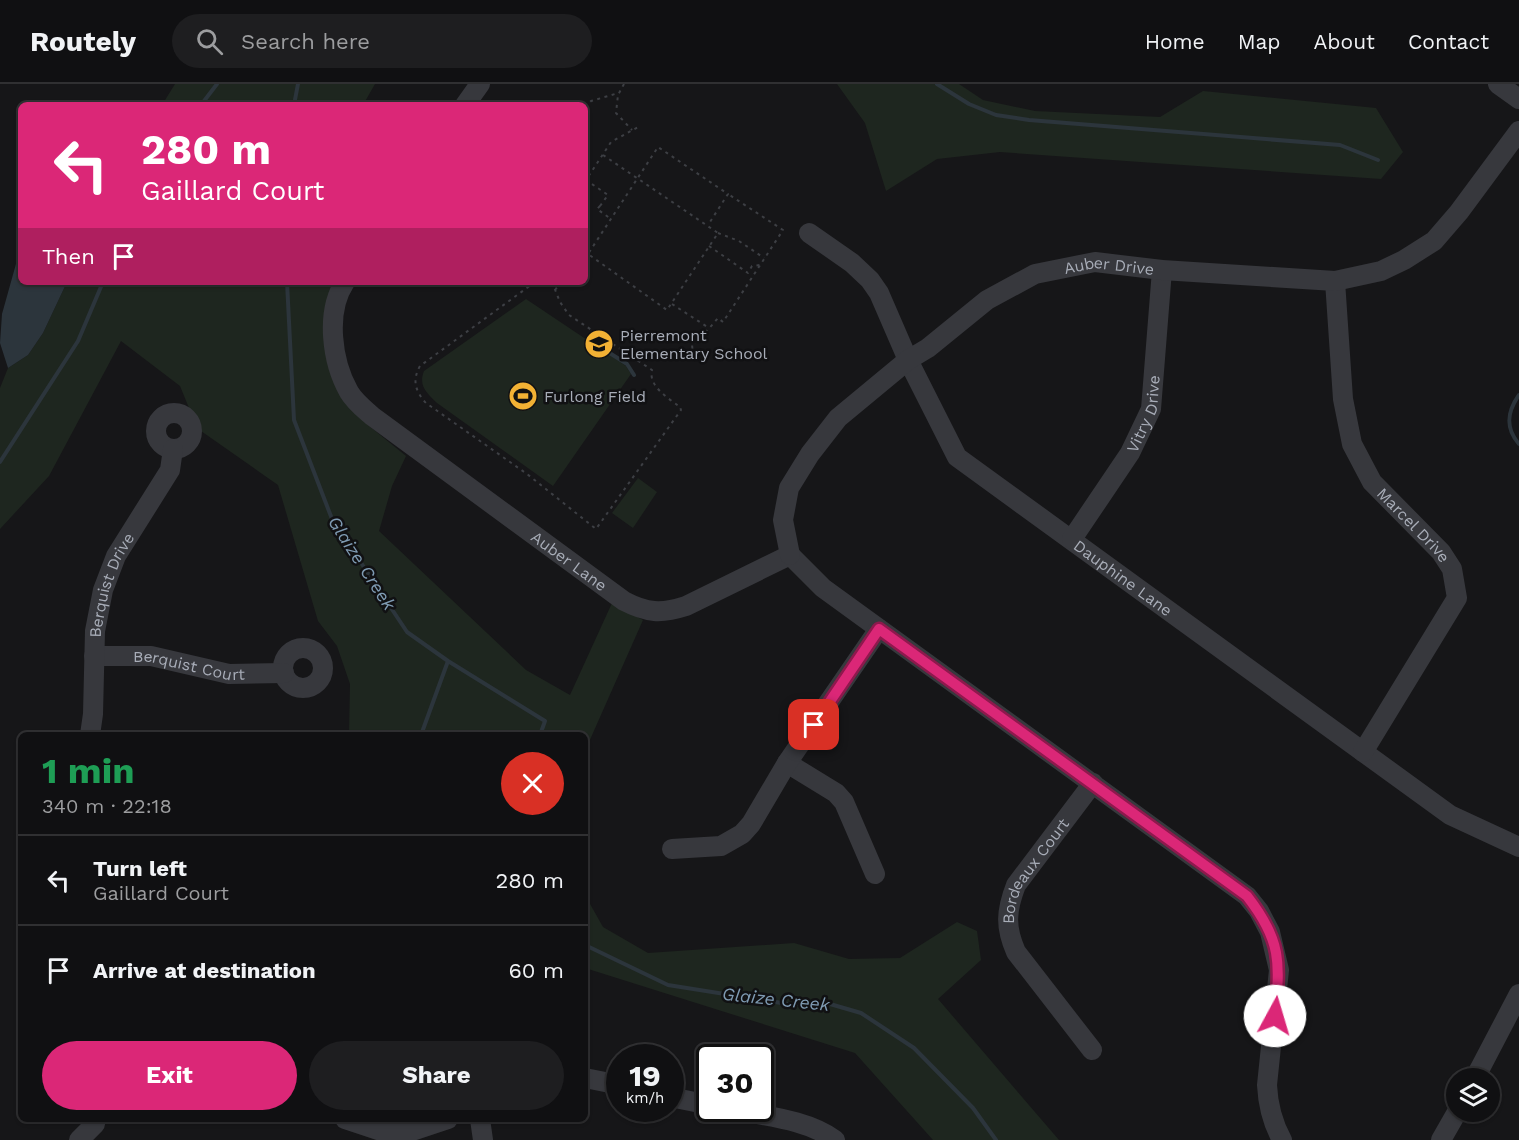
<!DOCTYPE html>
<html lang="en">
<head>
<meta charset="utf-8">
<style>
	body { margin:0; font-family:"Work Sans",sans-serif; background:#1e1e20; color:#f1f3f6; height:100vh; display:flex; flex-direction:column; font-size:22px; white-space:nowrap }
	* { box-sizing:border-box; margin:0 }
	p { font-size:20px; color:#9c9d9f }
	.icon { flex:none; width:33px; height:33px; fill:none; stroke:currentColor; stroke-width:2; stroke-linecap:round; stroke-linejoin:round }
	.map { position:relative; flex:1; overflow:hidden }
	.side { position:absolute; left:18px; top:648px; width:570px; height:390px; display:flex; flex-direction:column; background:#101012; border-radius:9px; box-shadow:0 2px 4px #0004,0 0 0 2px #303032 }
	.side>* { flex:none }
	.banner { position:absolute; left:18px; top:18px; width:570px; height:183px; border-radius:9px; box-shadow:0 2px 4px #0004,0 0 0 2px #303032; background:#db2777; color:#fff; overflow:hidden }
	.controls { position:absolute; left:1446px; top:984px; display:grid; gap:12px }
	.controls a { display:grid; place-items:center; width:54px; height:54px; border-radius:50%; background:#101012; box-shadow:0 2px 4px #0004,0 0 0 2px #303032; font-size:30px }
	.speed { position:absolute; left:606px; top:960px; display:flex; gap:12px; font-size:30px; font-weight:700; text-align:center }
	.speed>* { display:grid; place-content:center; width:78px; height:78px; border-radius:50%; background:#101012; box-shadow:0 2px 4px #0004,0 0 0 2px #303032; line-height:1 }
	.speed small { font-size:15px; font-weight:400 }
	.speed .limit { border:3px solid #111; border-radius:9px; background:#fff; color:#111 }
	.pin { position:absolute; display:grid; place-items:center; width:51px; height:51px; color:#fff; margin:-26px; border-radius:12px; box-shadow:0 3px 9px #0006 }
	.me { position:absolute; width:66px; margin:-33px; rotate:6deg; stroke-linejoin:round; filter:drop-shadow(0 0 4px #0008) }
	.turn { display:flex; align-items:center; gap:21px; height:126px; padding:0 24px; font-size:27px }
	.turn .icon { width:78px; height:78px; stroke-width:2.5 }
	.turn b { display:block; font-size:42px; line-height:51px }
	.then { display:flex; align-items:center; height:57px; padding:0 24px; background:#0003; gap:12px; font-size:22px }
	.round { display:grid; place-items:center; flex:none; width:63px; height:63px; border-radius:32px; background:#1e1e20 }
	.overview { display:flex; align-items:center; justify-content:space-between; height:102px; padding:0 24px }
	h1 { font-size:36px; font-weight:700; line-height:45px; color:#1e9e55 }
	.primary-button { display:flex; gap:12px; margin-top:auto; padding:12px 24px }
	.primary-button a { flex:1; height:69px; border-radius:36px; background:#db2777; color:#fff; font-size:24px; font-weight:700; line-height:69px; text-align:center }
	.primary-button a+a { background:#1e1e20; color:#f1f3f6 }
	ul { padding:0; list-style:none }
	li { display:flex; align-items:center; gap:18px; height:90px; padding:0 24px; border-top:2px solid #303032 }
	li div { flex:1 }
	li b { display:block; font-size:22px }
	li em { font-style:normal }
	header { display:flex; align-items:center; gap:36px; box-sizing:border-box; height:84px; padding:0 30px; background:#101012; border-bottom:2px solid #303032 }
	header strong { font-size:28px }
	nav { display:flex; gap:33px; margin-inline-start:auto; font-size:21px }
	.search { width:420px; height:54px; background:#1e1e20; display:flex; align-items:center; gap:15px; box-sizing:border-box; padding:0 21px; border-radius:33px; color:#9c9d9f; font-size:22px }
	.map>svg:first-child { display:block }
</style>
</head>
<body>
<header>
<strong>Routely</strong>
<div class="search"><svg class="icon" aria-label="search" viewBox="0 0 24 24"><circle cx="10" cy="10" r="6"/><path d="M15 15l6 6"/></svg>Search here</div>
<nav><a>Home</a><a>Map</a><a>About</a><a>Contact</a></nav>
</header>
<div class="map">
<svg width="1519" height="1056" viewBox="0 0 1519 1056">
	<rect width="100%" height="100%" fill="#161618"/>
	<path fill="#1e261f" d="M175,0H375L363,21H162Z
		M837,0H959L983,16L1035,27L1160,33L1203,7L1376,24L1403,68L1381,95L1000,68L937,75L886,107L865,39Z
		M67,198H336L348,314L368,341L406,372L392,402L379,447L526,586L570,611L612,519L643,536L585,667V651H349L350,600L337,562L318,537L278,401L201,347L197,333L189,324L180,302L121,257L49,392L0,445V304L8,284L28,271L43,249Z
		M526,215L626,282L631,290L553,402L437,319C427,309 418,302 424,287Z
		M638,394L657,408L633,444L612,429Z
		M585,811L603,843L648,869L794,859L849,875L900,874L957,838L977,847L981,876L938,915L1059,1056H933L855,969L585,884Z"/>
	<path fill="#2c353c" d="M21,162V198H67L43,249L28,271L8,284L0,259L2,230Z"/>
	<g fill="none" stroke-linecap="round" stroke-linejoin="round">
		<path stroke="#2c353c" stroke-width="4" d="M937,0L969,20L996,31L1029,36L1340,61L1378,76
			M201,21L217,0
			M294,21L298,0
			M287,198L294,336L332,435L407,548L448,577L545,637L540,651
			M600,263L627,280L634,291
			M1519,311C1507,328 1505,344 1519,360
			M0,378L78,257L103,198
			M421,651L448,577
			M585,861L668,901L788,920H830L861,929L914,964L973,1024L996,1056"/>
		<path stroke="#3d3f44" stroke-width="2" stroke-dasharray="3 4.5" stroke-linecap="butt" d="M624,0L618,11L616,29L632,46
			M585,23L591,17L615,10L618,11
			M603,71L718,149L667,226L588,170L658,63L728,110L708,141
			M600,122L608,111L586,96L611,58L640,42
			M600,122L597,125L611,135
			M718,149L739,157L764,174
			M709,162L748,189L752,182L760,181
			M535,198L420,282C412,296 415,307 426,319L527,390L596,445L681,326L680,323C668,314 648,302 652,286L569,231L560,218L552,198
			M555,206L561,198
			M672,220L709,244
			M693,272L692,260L700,255L718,234L723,238L783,146L728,110"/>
		<g stroke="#37383d" stroke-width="20">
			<path d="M1498,0L1519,15"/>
			<path d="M465,21L480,0"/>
			<path id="s1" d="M809,149L852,179L870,196L879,209L908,276L957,373L1450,731L1519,763"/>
			<path id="s2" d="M1335,197L1343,315L1352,360L1372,398L1441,468L1452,485L1457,514L1363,668"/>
			<path id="s3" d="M345,198C325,228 332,278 349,308C355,318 364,325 372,332L624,517C647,529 661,530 686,522L790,471L823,504L1247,812L1259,827L1270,848L1279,886L1267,1001C1268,1022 1272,1038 1282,1056"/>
			<circle cx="174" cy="347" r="18"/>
			<path id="s4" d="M1072,455L1130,369L1151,325L1162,186"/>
			<path id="s5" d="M790,471L783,436L789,404L810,370L838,334L908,276L928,264L987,216L1035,190L1095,178L1162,186L1335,197L1381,187L1404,176L1434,157L1459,128L1519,47"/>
			<circle cx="303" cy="584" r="20"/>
			<path id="s6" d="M94,572H151L229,590L284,589"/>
			<path id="s7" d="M90,651L93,630L95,547L103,506L116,472L170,386L173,365"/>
			<path d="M787,679L836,709L844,718L875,790"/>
			<path d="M672,765L721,762L742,750L751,740L787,679L879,545"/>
			<path id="s8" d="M1092,966L1016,868C1005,843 1006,827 1016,801L1093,699"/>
			<path d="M585,994L620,1001"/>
			<path d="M1475,994L1519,910"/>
			<path d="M670,1013L710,1021"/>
			<path d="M725,1024C760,1032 805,1034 835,1056"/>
			<path d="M345,1035L381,1047L409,1048L448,1035"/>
			<path d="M480,1035L483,1056"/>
			<path d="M79,1056L95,1040L91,1035"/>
			<path d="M1441,1056L1457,1028"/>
		</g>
	</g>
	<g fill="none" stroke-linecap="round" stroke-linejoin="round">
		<g stroke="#8e194d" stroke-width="15">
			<path id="route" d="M814,641L879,545L1247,812C1282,857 1280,878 1275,932"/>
		</g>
		<use href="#route" stroke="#db2777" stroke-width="10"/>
	</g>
	<defs>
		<g id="school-disc" transform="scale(1.5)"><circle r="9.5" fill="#f2b134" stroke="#111113"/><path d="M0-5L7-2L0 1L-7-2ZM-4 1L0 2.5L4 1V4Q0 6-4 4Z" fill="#111"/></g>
		<g id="stadium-disc" transform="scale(1.5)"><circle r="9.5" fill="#f2b134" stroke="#111113"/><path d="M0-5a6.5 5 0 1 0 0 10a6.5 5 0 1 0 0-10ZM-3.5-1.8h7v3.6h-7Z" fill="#111"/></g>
	</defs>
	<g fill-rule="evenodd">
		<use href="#school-disc" x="599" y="260"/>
		<use href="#stadium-disc" x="523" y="312"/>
	</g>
	<g text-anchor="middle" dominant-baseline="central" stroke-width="5" stroke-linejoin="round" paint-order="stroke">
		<g font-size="16" fill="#a8adb8" stroke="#111113">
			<text stroke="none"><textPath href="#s5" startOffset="474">Auber Drive</textPath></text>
			<text stroke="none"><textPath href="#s4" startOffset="146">Vitry Drive</textPath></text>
			<text stroke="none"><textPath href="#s2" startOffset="267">Marcel Drive</textPath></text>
			<text stroke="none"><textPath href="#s3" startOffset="393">Auber Lane</textPath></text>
			<text stroke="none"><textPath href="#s1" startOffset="480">Dauphine Lane</textPath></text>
			<text stroke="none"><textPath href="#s7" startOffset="153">Berquist Drive</textPath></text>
			<text stroke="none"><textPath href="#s6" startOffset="96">Berquist Court</textPath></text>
			<text stroke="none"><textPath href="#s8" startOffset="214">Bordeaux Court</textPath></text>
		</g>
		<g font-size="16" fill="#a8adb8" stroke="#111113" text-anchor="start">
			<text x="620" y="251">Pierremont<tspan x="620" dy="18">Elementary School</tspan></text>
			<text x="544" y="312">Furlong Field</text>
		</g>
		<g font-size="18" font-style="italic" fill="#7f9bb3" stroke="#111113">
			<text transform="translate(362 479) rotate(57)">Glaize Creek</text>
			<text transform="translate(776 915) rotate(6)">Glaize Creek</text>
		</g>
	</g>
</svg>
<div class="controls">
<a><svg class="icon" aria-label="layers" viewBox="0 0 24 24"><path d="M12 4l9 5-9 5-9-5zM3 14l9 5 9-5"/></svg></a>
</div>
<div class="speed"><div>19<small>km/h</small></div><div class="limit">30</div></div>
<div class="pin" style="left:814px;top:641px;background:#d93025"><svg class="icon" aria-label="arrive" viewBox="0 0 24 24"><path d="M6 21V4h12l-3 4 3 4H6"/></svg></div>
<svg class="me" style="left:1275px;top:932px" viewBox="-20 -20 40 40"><circle r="19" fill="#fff"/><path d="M0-13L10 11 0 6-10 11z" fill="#db2777"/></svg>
<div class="banner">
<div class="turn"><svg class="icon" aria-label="left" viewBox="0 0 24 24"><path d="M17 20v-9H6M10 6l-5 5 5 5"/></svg><div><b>280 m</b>Gaillard Court</div></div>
<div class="then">Then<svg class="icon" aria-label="arrive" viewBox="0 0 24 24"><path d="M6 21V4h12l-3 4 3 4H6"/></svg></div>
</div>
<section class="side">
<div class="overview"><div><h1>1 min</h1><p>340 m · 22:18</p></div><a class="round" style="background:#d93025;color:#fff"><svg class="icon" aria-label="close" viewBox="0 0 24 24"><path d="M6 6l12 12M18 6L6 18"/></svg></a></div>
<ul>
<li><svg class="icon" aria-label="left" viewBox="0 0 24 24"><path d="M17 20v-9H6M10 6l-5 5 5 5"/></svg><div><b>Turn left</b><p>Gaillard Court</p></div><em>280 m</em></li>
<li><svg class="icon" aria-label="arrive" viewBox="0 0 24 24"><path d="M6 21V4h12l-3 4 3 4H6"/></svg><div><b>Arrive at destination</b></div><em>60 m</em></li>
</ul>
<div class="primary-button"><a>Exit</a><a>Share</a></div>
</section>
</div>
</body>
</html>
